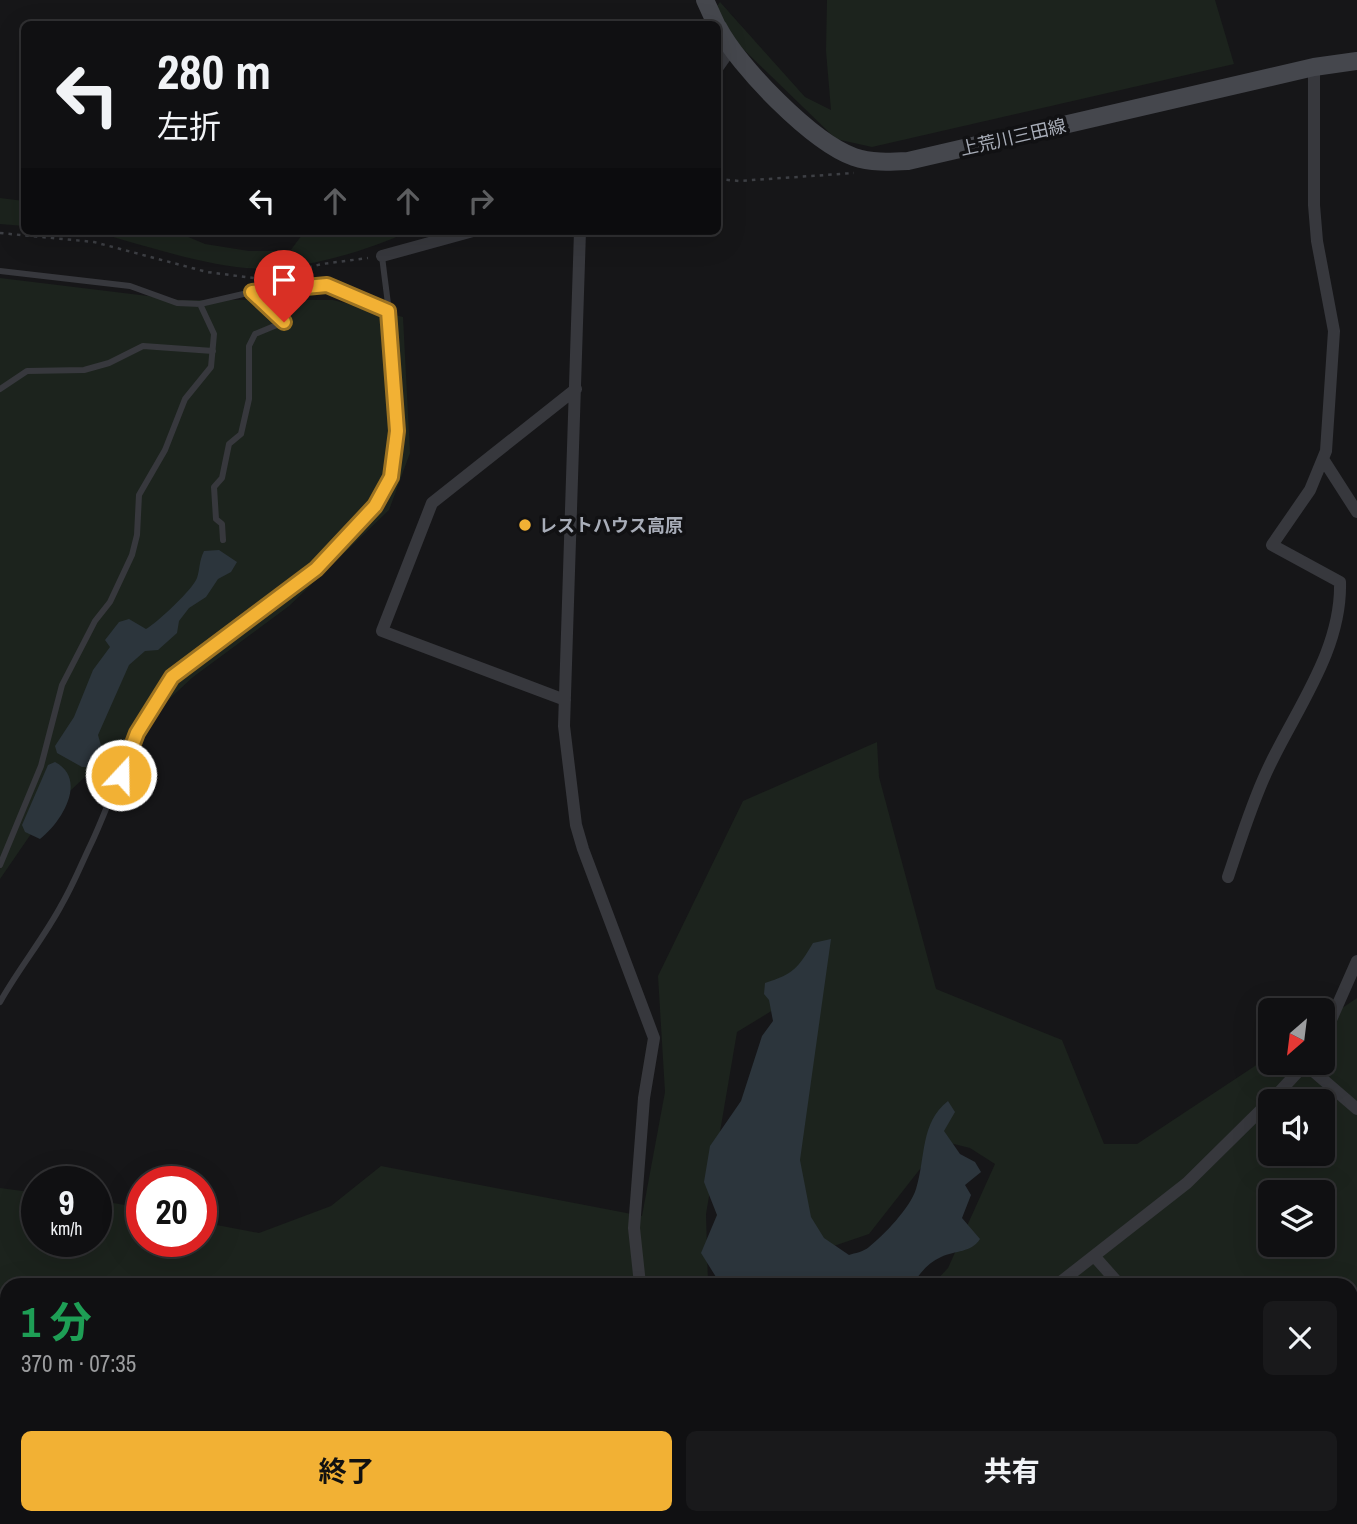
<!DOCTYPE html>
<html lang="ja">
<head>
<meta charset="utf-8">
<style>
	body { margin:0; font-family:"Archivo Narrow","Noto Sans JP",sans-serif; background:#19191b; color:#f1f3f6; height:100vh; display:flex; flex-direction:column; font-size:26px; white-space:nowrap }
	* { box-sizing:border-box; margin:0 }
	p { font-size:23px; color:#9c9d9f }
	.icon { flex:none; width:38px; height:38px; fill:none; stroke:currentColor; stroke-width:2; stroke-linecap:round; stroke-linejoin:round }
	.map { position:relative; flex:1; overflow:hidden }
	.drawer { position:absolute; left:0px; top:1278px; width:1358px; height:247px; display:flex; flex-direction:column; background:#101012; border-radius:21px 21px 0 0; box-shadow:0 7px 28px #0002,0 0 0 2px #303032 }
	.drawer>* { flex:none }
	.top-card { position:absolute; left:21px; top:21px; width:700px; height:214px; border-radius:10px; box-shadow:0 7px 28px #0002,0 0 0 2px #303032; background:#101012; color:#f1f3f6; overflow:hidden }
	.needle { width:46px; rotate:208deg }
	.controls { position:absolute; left:1258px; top:998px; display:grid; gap:14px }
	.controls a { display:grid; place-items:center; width:77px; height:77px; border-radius:10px; background:#101012; box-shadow:0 7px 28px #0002,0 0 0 2px #303032; font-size:35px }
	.speed { position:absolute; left:21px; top:1166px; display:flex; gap:14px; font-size:35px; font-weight:700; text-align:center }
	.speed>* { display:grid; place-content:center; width:91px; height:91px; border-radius:50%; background:#101012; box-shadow:0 7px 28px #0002,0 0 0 2px #303032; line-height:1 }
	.speed small { font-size:18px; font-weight:400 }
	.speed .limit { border:10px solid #d22; background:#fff; color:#111 }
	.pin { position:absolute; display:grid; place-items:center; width:60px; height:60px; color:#fff; margin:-72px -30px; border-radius:50% 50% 50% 0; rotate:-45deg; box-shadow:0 0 7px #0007 }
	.pin .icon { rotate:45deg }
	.me { position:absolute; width:77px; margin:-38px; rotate:21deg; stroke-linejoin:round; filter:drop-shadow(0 0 5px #0008) }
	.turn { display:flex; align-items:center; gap:24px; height:147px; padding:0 21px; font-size:32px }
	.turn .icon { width:91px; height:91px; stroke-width:2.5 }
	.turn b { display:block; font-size:49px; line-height:60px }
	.lanes { display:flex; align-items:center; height:66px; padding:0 21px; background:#0003; justify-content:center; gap:35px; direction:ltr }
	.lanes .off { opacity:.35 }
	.round { display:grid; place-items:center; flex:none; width:74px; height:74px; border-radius:10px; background:#19191b }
	.summary { display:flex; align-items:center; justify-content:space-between; height:119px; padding:0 21px }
	h1 { font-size:42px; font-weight:700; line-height:52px; color:#1e9e55 }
	.button { display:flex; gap:14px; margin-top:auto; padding:14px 21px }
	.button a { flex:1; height:80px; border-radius:10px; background:#f2b134; color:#111; font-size:28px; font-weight:700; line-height:80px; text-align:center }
	.button a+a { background:#19191b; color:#f1f3f6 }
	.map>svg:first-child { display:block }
</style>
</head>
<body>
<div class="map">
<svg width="1357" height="1524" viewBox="0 0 1357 1524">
	<rect width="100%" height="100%" fill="#161618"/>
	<path fill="#1c231d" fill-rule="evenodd" d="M827,0H1215L1234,64L872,147L836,139L739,45L715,9L720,2L805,97L831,110L826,51Z
		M0,198L24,201V226L0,224Z
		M91,231H174L205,244L249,251H290L305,231L408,232C367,250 325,263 280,268C225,274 145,245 91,231Z
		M0,278L181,300H333L403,317L410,453L389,510L289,606L193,677L44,815L0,879Z
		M877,742L879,777L936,989L1062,1040L1104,1144H1137L1270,1056V1062H1323V1021L1357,998V1524H787L788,1517H1351V1284H933L948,1268L995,1164L970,1148L942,1141L869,1234L822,1250L776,1173L811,987L737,1032L706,1214L708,1284H7V1517H696L693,1524H0V1188L37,1193V1241H96V1200L142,1208V1241H201V1222L259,1233L331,1206L381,1166L642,1216L665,1092L658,976L743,801ZM1270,1101H1323V1153H1270ZM1270,1192H1323V1244H1270Z"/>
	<path fill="#2c353c" d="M219,550L237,562L231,572L218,579L206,597L189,608L179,621L177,633L158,650L145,651L129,665L98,735L102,749L92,767H82L57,753L55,746L74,717L93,670L110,647L105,640L119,622L129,619L146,629C158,622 193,589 197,578C200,569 199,561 204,551Z
		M55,762C88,779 62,822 40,839L25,832L22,825L48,765Z
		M831,939L800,1160L811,1217L824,1238L849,1255C855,1253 863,1252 869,1247C884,1235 910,1208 916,1189C926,1157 920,1123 948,1101L955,1112L944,1131L960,1154L975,1162L981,1172L965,1185L971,1195L962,1218L980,1239C971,1253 956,1250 941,1257C928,1263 920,1273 913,1284H717L716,1277L701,1253L717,1215L704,1182L710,1146L741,1101L762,1036L773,1021L769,1000L764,994L765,983C794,974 798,968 813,943Z
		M701,1517H797V1524H700Z"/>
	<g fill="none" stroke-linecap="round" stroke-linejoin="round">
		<path stroke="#3d3f44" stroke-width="2.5" stroke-dasharray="3.5 5" stroke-linecap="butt" d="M718,179L739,181L854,173
			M0,233L94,242L207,272L261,279L322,264L368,258
			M634,1524V1517"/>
		<path stroke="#37383d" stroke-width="6" d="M0,271L130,286L177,303L200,304L252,292L327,285L388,311
			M0,389L27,371L84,370L109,363L143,346L213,351
			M223,540L222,524L216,519L214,487L222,478L229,444L241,434L249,399V346L255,334L284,322L252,292
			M0,865L41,766L62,685L95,621L110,602L132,555L137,535L139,495L165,450L185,399L211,367L214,334L200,304
			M0,1002C19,968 44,938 62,904C73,885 81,865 90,846C114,796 129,738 160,692C184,657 237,627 271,603C313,574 373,526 391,478C408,431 388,309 382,256"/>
		<path stroke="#37383d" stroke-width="12" d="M718,67L730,50
			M580,231L564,726L576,825L583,849L654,1038L644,1098L634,1228L640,1284
			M382,256L473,231
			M1323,459L1357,512
			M565,700L382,631L432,503L576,389
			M1228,877C1240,842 1251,805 1267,771C1295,710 1342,651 1340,582L1272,545L1310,490L1326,451L1334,331L1317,241L1314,205V67
			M1323,1038L1357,961
			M1305,1064L1357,1109
			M1271,1101L1307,1062
			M1095,1257L1119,1284
			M1058,1284L1187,1183L1270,1101
			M993,1517L1005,1524
			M1235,1517L1238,1524
			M565,1524V1517
			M897,1524L901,1517"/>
		<path stroke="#45474d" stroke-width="18" d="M705,0L716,24
			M718,27C738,66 812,142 854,157C871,163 889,162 908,161L1314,67L1357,61"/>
	</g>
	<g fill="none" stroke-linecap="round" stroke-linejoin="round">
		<g stroke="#9d7322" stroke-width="18">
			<path id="route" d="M121,775L137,733L172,677L316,569L375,506L391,477L397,431L388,311L327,285L252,292L284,322"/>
		</g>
		<use href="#route" stroke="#f2b134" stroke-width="12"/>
	</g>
	<circle fill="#f2b134" stroke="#111113" stroke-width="2.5" cx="525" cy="525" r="7"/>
	<g text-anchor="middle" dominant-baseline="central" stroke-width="7" stroke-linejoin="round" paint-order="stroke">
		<g font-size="18" fill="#a8adb8" stroke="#111113">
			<text transform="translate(1013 137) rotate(-13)">上荒川三田線</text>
		</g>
		<g font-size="18" font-weight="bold" fill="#a8adb8" stroke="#111113" text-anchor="start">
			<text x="539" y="525">レストハウス高原</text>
		</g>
	</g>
</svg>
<div class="controls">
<a><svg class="needle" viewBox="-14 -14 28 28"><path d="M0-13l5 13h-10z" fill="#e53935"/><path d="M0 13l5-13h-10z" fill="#9c9d9f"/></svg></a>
<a><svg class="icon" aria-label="sound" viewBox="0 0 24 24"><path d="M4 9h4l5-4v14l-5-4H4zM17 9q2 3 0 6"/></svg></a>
<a><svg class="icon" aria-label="layers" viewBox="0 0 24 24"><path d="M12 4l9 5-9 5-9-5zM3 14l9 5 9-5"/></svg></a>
</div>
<div class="speed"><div>9<small>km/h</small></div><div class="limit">20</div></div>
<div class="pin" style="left:284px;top:322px;background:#d93025"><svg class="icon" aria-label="arrive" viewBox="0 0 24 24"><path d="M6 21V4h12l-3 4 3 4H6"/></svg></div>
<svg class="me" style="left:121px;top:775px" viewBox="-20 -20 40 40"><circle r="17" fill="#f2b134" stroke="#fff" stroke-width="3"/><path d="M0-11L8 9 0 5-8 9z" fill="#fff"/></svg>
<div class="top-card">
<div class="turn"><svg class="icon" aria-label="left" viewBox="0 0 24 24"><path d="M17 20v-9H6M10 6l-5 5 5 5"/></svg><div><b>280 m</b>左折</div></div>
<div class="lanes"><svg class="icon" aria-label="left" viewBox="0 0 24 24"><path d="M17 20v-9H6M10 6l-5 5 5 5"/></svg><svg class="icon off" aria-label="ahead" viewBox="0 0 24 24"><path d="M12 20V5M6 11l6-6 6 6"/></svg><svg class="icon off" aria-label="ahead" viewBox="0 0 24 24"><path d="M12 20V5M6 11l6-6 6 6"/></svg><svg class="icon off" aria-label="right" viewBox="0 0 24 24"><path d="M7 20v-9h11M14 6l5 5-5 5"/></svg></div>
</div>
<section class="drawer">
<div class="summary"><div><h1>1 分</h1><p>370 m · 07:35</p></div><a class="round"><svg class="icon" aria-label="close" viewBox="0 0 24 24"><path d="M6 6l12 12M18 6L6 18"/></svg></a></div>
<div class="button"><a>終了</a><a>共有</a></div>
</section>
</div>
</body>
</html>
